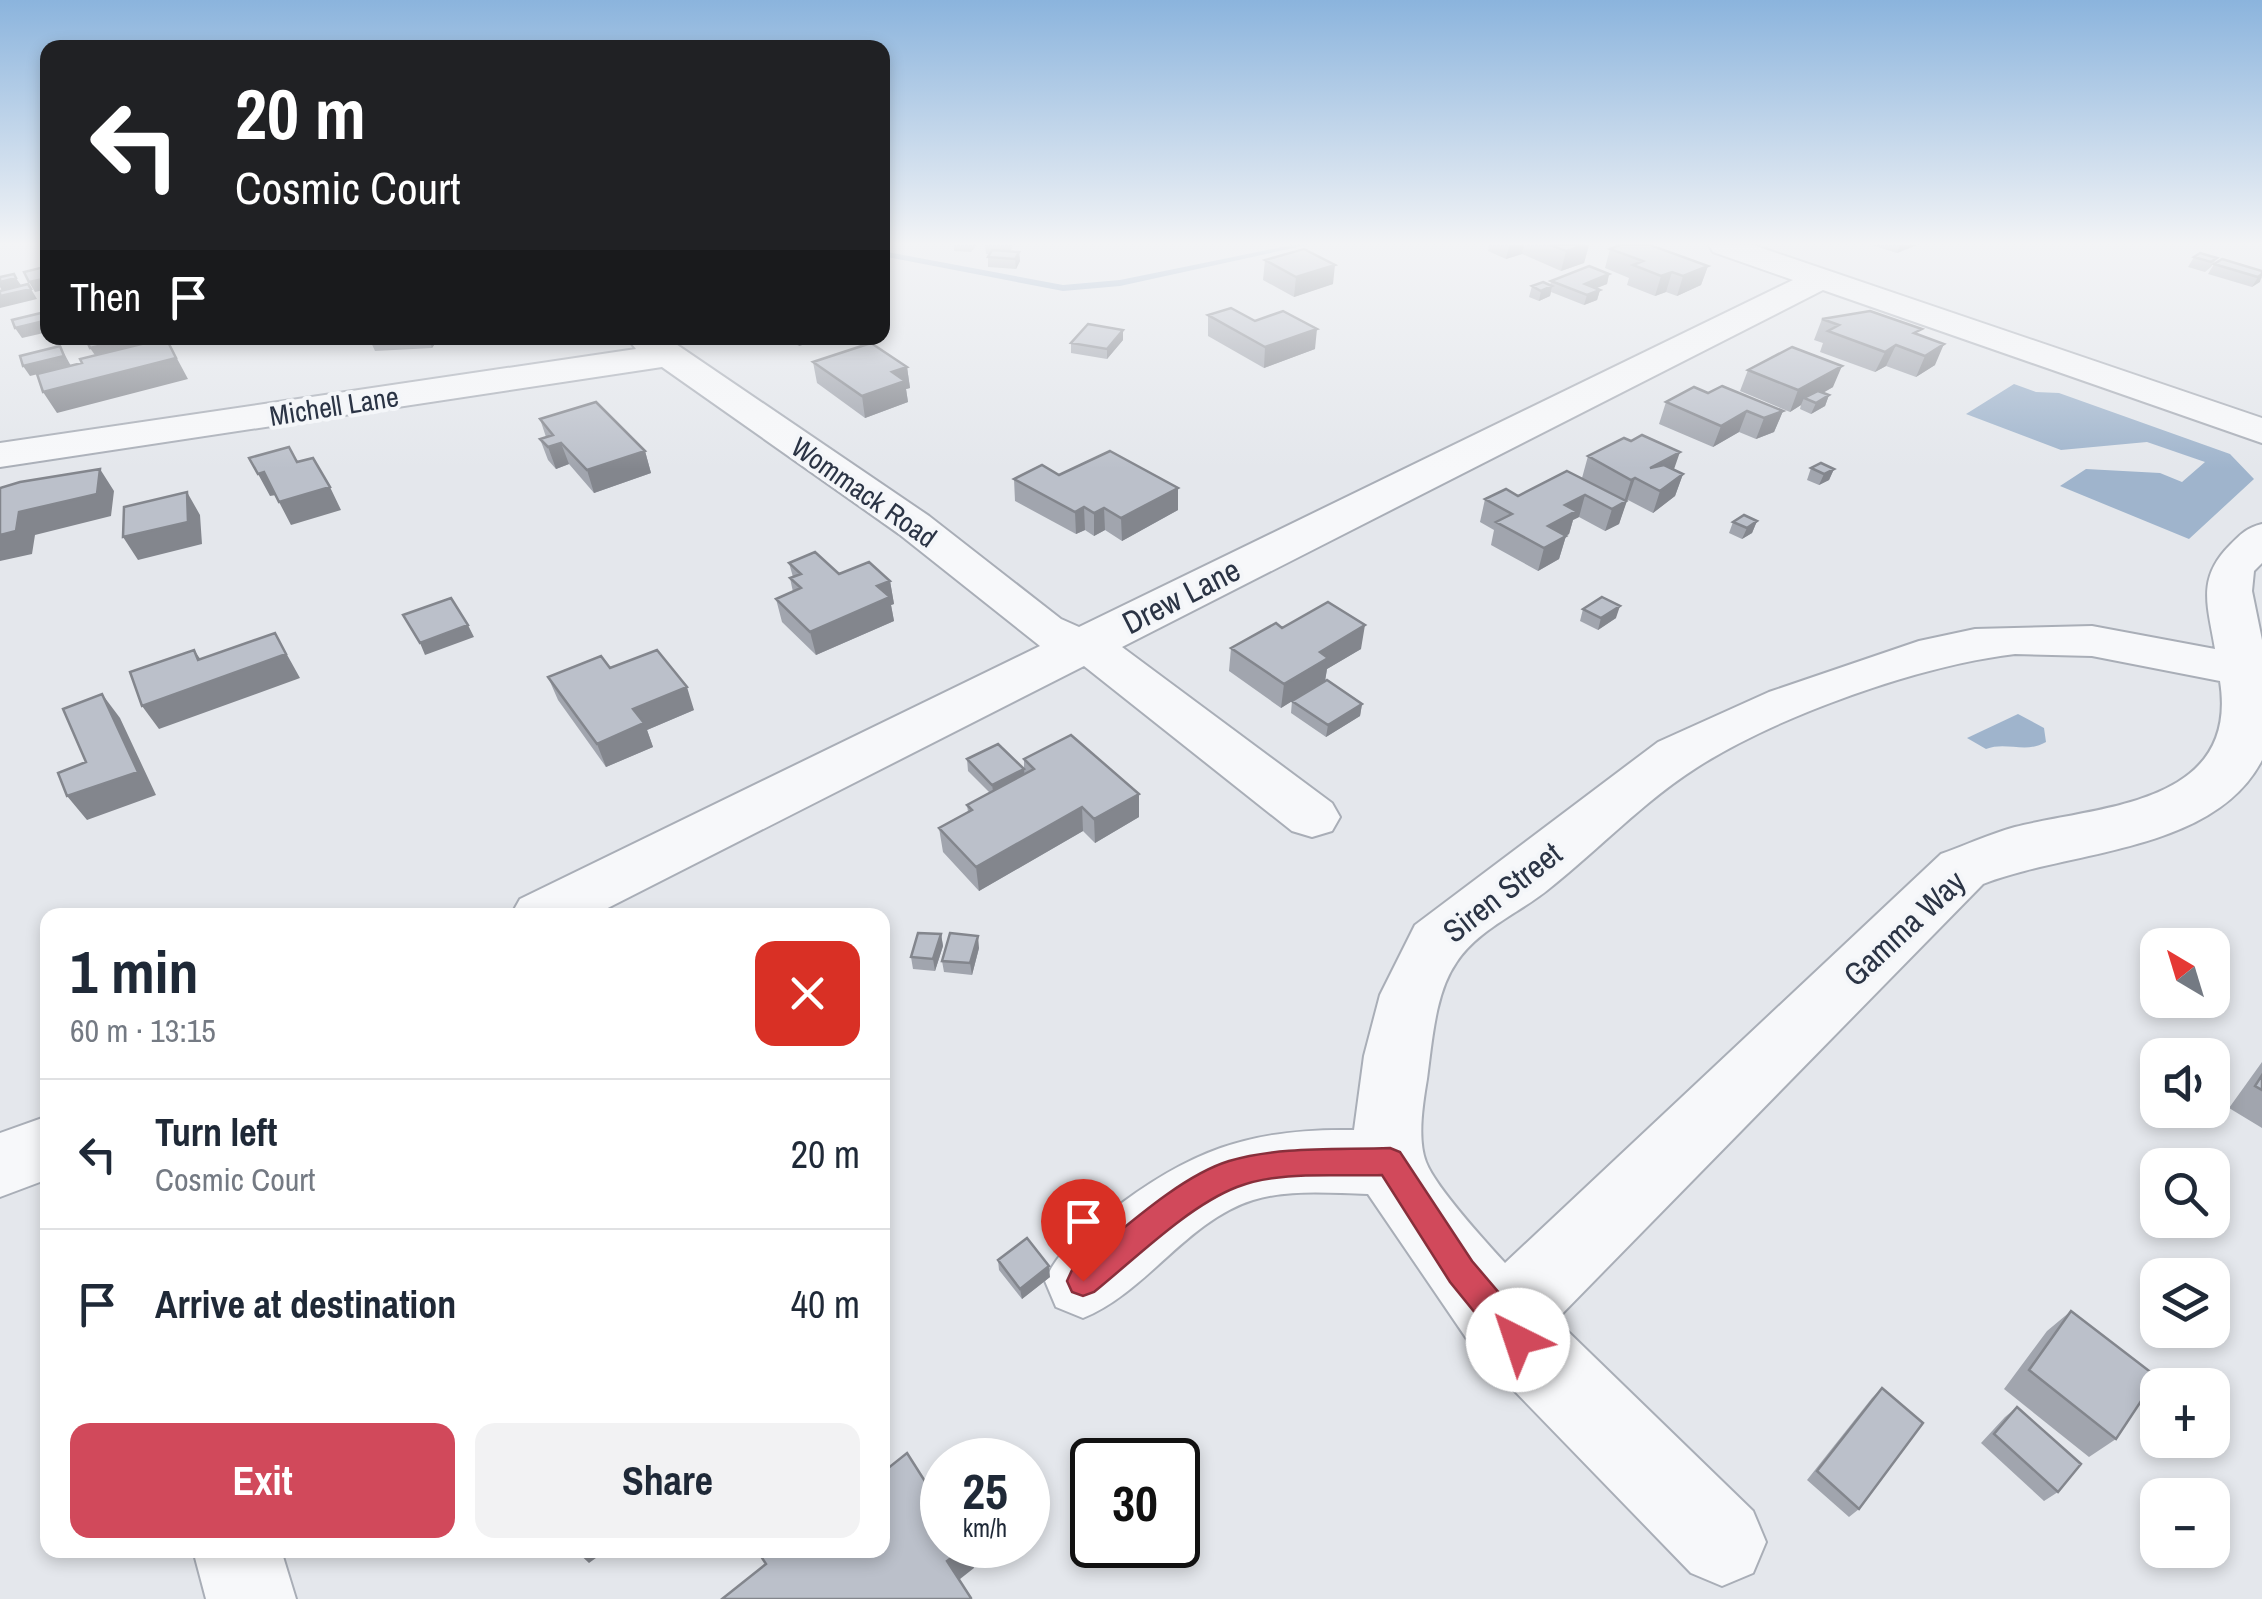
<!DOCTYPE html>
<html lang="en">
<head>
<meta charset="utf-8">
<style>
	body { margin:0; font-family:"Archivo Narrow",sans-serif; background:#f2f2f3; color:#1f2937; height:100vh; display:flex; flex-direction:column; font-size:38px; white-space:nowrap }
	* { box-sizing:border-box; margin:0 }
	p { font-size:32px; color:#747a83 }
	.icon { flex:none; width:55px; height:55px; fill:none; stroke:currentColor; stroke-width:2; stroke-linecap:round; stroke-linejoin:round }
	.map { position:relative; flex:1; overflow:hidden }
	.drawer { position:absolute; left:40px; top:908px; width:850px; height:650px; display:flex; flex-direction:column; background:#fff; border-radius:20px; box-shadow:0 5px 15px #0003 }
	.drawer>* { flex:none }
	.guide { position:absolute; left:40px; top:40px; width:850px; height:305px; border-radius:20px; box-shadow:0 5px 15px #0003; background:#202124; color:#fff; overflow:hidden }
	.needle { width:65px; rotate:322deg }
	.fabs { position:absolute; left:2140px; top:928px; display:grid; gap:20px }
	.fabs a { display:grid; place-items:center; width:90px; height:90px; border-radius:20px; background:#fff; box-shadow:0 5px 15px #0003; font-size:50px }
	.speed { position:absolute; left:920px; top:1438px; display:flex; gap:20px; font-size:50px; font-weight:700; text-align:center }
	.speed>* { display:grid; place-content:center; width:130px; height:130px; border-radius:50%; background:#fff; box-shadow:0 5px 15px #0003; line-height:1 }
	.speed small { font-size:25px; font-weight:400 }
	.speed .limit { border:5px solid #111; border-radius:15px; background:#fff; color:#111 }
	.pin { position:absolute; display:grid; place-items:center; width:85px; height:85px; color:#fff; margin:-102px -42px; border-radius:50% 50% 50% 0; rotate:-45deg; box-shadow:0 0 10px #0007 }
	.pin .icon { rotate:45deg }
	.me { position:absolute; width:110px; margin:-55px; rotate:319deg; stroke-linejoin:round; filter:drop-shadow(0 0 8px #0008) }
	.turn { display:flex; align-items:center; gap:35px; height:210px; padding:0 30px; font-size:45px }
	.turn .icon { width:130px; height:130px; stroke-width:2.5 }
	.turn b { display:block; font-size:70px; line-height:85px }
	.then { display:flex; align-items:center; height:95px; padding:0 30px; background:#0003; gap:20px; font-size:38px }
	.round { display:grid; place-items:center; flex:none; width:105px; height:105px; border-radius:20px; background:#f2f2f3 }
	.overview { display:flex; align-items:center; justify-content:space-between; height:170px; padding:0 30px }
	h1 { font-size:60px; font-weight:800; line-height:75px }
	.cta { display:flex; gap:20px; margin-top:auto; padding:20px 30px }
	.cta a { flex:1; height:115px; border-radius:20px; background:#d1495b; color:#fff; font-size:40px; font-weight:800; line-height:115px; text-align:center }
	.cta a+a { background:#f2f2f3; color:#1f2937 }
	ul { padding:0; list-style:none }
	li { display:flex; align-items:center; gap:30px; height:150px; padding:0 30px; border-top:2px solid #e0e1e3 }
	li div { flex:1 }
	li b { display:block; font-size:38px }
	li em { font-style:normal }
	.map>svg:first-child { display:block }
</style>
</head>
<body>
<div class="map">
<svg width="2262" height="1599" viewBox="0 0 2262 1599">
	<rect width="100%" height="100%" fill="#e4e7ec"/>
	<path fill="#9fb4cc" d="M2014,384L2036,392L2059,393L2230,454L2254,479L2189,539L2060,486L2086,469L2160,473L2182,482L2205,462L2147,442L2061,450L1966,414Z
		M2018,714L2044,728L2046,742C2026,754 2006,741 1986,749L1967,738Z"/>
	<g fill="none" stroke-linecap="round" stroke-linejoin="round">
		<path fill="#9fb4cc" fill-rule="evenodd" d="M1292,245H1307L1120,286L1063,291L882,256V251L1063,285L1120,280Z"/>
		<g stroke="#a9aeb7" stroke-width="4">
			<path id="minor" d="M1709,245H1753L2262,418V443L1823,290L1122,647L1332,803L1340,817L1332,831L1312,837L1292,831L1084,666L594,915H511L520,899L1040,646L899,534L662,367L0,467V443L636,349L627,338H667L929,516L1061,619L1079,627L1793,280L1713,252Z
				M2262,524V563L2254,571L2252,591L2262,640V760C2214,853 2069,850 1983,884L1556,1320L1753,1511L1766,1542L1753,1573L1722,1586L1691,1573L1473,1348L1368,1194C1331,1193 1289,1189 1253,1200C1186,1221 1147,1292 1083,1318L1056,1307L1045,1281C1058,1250 1080,1236 1106,1215C1188,1151 1249,1128 1354,1130L1364,1056L1380,995L1415,925L1658,742L1769,692L1919,641L1975,629L2092,626L2215,649C2208,606 2196,579 2230,545C2241,534 2246,528 2262,524ZM2015,654L2092,656L2220,681C2240,806 2098,806 2015,827C1990,834 1966,845 1941,854L1505,1263C1485,1241 1436,1188 1426,1162C1417,1139 1423,1103 1427,1079C1432,1043 1435,993 1456,963C1478,929 1520,913 1550,888C1599,849 1643,802 1696,768C1777,716 1920,665 2015,654Z
				M48,1116V1179L0,1197V1133Z
				M193,1550H281L296,1599H206Z"/>
		</g>
		<use href="#minor" fill="#f7f8fa" fill-rule="evenodd"/>
	</g>
	<path fill="#a1a5ae" d="M954,245H977L971,252L954,251Z
		M985,245H1012L1011,251L1019,252L1020,261L1016,269L988,267V257L990,254H986Z
		M1489,245H1589L1584,263L1561,271L1522,254L1506,259L1488,251Z
		M1871,245H1917L1897,253Z
		M1610,249L1708,266L1701,285L1677,296L1666,292L1655,296L1627,285L1629,278L1605,268Z
		M2194,257L2217,258L2211,267L2205,272L2188,267Z
		M1265,260L1333,284L1294,297L1263,280Z
		M2214,264L2262,271V278L2252,287L2208,274Z
		M1609,274L1607,284L1596,288L1600,290L1597,300L1584,305L1551,292L1550,296L1539,301L1529,297L1532,286H1550L1551,281Z
		M1208,315L1255,321L1315,349L1264,368L1208,336Z
		M1822,319L1919,335L1935,365L1916,377L1886,366L1875,372L1820,352L1823,343L1814,340Z
		M1123,330V340L1107,359L1071,353V343Z
		M369,338H439L432,348L375,351Z
		M785,338H824L799,346Z
		M813,362L907,367L910,388L906,389L908,402L865,418L817,383Z
		M1748,370L1833,387L1823,393L1829,395L1825,406L1811,414L1800,409L1801,405L1790,412L1740,391Z
		M1708,393L1783,411L1774,432L1756,439L1739,432L1713,447L1659,424L1666,402Z
		M540,419L645,451L651,473L594,493L569,464L556,469L548,460L540,439L546,437Z
		M1588,456L1674,470L1683,474L1675,496L1653,513L1628,500L1626,502L1619,524L1605,531L1579,517L1573,520L1569,534L1566,536L1559,559L1538,571L1491,545L1494,530L1480,522L1485,499L1518,496L1582,478Z
		M1811,468L1834,469L1829,480L1819,485L1807,480Z
		M1059,475L1178,488V510L1122,541L1105,530L1094,536L1085,530L1076,534L1015,501L1014,479Z
		M1757,521L1752,533L1742,539L1729,533L1733,522Z
		M789,563L839,574L890,581L894,604L891,605L894,621L816,655L782,622L776,599L793,592L790,578L793,577Z
		M1583,609L1616,618L1598,630L1580,621Z
		M1282,628L1361,649L1327,669L1325,681L1362,704L1360,716L1326,737L1291,713L1292,701L1281,708L1229,671L1231,648Z
		M610,668L694,710L647,730L653,747L606,767L558,700L548,677Z
		M967,759L1024,769V774V759L1139,794V817L1095,843L1083,831L979,891L943,852L939,828L968,812L967,805L990,793L968,771Z
		M941,934L943,946L935,971L913,969L911,957Z
		M979,948L972,975L944,972L942,961Z
		M2262,1062V1128L2229,1108Z
		M998,1260L1050,1277L1022,1299L999,1270Z
		M2071,1311L2116,1439L2089,1457L2004,1389L2047,1331Z
		M1882,1388L1859,1509L1849,1517L1807,1480L1872,1398Z
		M2017,1407L2058,1492L2044,1501L1981,1443L2005,1417Z"/>
	<path fill="#83868d" d="M1509,245H1524L1522,254L1506,259Z
		M1585,245H1589L1584,263L1561,271L1566,251Z
		M1900,245H1917L1897,253Z
		M1019,252L1020,261L1016,269L1015,259Z
		M1335,265L1333,284L1294,297L1296,277Z
		M1708,266L1701,285L1677,296L1683,276Z
		M1672,272L1666,292L1655,296L1661,276Z
		M1609,274L1607,284L1582,294L1585,284Z
		M2262,274L2260,282L2252,287L2258,277Z
		M16,278L23,288L3,293L0,287V282Z
		M48,278V289L35,292L29,282Z
		M1552,286L1550,296L1539,301L1541,291Z
		M31,289L37,299L0,308V296Z
		M1600,290L1597,300L1584,305L1587,295Z
		M48,320V332L22,338L15,328Z
		M1317,329L1315,349L1264,368L1265,347Z
		M1123,330V340L1107,359V349Z
		M133,338H149L152,345L97,358L90,348Z
		M166,338L188,379L57,413L43,392Z
		M428,338H439L432,348Z
		M797,338H824L799,346Z
		M1944,344L1935,365L1916,377L1925,356Z
		M1896,345L1886,366L1875,372L1885,352Z
		M60,346L71,366L30,376L23,366Z
		M1842,366L1833,387L1810,400L1804,398L1801,405L1790,412L1798,390Z
		M907,367L910,388L906,389L908,402L865,418L862,396L892,372Z
		M1829,395L1825,406L1811,414L1816,403Z
		M1747,411L1739,432L1713,447L1721,426Z
		M1783,411L1774,432L1756,439L1764,418Z
		M561,443L569,464L556,469L548,447Z
		M645,451L651,473L594,493L587,470Z
		M1680,452L1672,475L1650,468Z
		M100,469L114,491L111,516L35,535L32,554L0,561V535L19,512Z
		M1834,469L1829,480L1819,485L1824,474Z
		M264,472L276,495L270,496L258,474Z
		M1683,474L1675,496L1653,513L1660,491Z
		M1635,478L1619,524L1605,531L1612,509L1624,502L1631,480Z
		M330,487L341,510L291,525L279,502Z
		M1178,488V510L1122,541L1121,518Z
		M187,492L200,515L202,544L138,560L123,537Z
		M1585,495L1579,517L1573,520L1569,534L1544,548L1548,526L1565,505Z
		M1084,507L1085,530L1076,534L1075,512Z
		M1104,508L1105,530L1094,536V513Z
		M1757,521L1752,533L1742,539L1747,528Z
		M1566,536L1559,559L1538,571L1544,548Z
		M890,581L894,604L891,605L894,621L816,655L810,632L877,586Z
		M1620,606L1616,618L1598,630L1601,618Z
		M468,625L474,637L425,655L420,643Z
		M1365,625L1361,649L1327,669L1325,681L1281,708L1284,684L1320,652Z
		M275,633L300,678L159,729L142,706L198,660L194,650L210,673Z
		M687,687L694,710L647,730L653,747L606,767L597,744L633,709Z
		M102,694L120,718L156,795L87,820L67,796L138,772Z
		M1362,704L1360,716L1326,737L1328,725Z
		M1024,769L1025,781L994,797L992,785Z
		M1139,794V817L1095,843L1094,819Z
		M1082,807L1083,831L979,891L976,867Z
		M941,934L943,946L935,971L933,959Z
		M978,936L979,948L972,975L970,963Z
		M1049,1266L1050,1277L1022,1299L1020,1289Z
		M967,1546L974,1568L955,1583L947,1561Z
		M575,1550H607L589,1563Z"/>
	<path fill="#bbc0ca" stroke="#83868d" stroke-width="2.5" d="M1550,245H1585L1566,251Z
		M1620,245H1650L1708,266L1683,276L1672,272L1661,276L1633,265L1643,261L1610,249Z
		M1304,249L1335,265L1296,277L1265,260Z
		M992,250L1019,252L1015,259L988,257Z
		M2200,253L2217,258L2211,262L2194,257Z
		M2222,259L2262,271V274L2258,277L2214,264Z
		M48,266V278L29,282L24,272Z
		M1589,266L1609,274L1585,284L1600,290L1587,295L1551,281Z
		M14,274L16,278L0,282V277Z
		M1543,282L1552,286L1541,291L1532,286Z
		M28,284L31,289L0,296V291Z
		M1231,308L1255,321L1283,311L1317,329L1265,347L1208,315Z
		M1870,311L1922,329L1914,333L1944,344L1925,356L1896,345L1885,352L1828,331L1839,325L1822,319Z
		M45,312L48,320L15,328L12,320Z
		M1088,324L1123,330L1107,349L1071,343Z
		M92,338H133L90,348L86,339Z
		M166,338L176,358L43,392L37,374L82,363L80,359Z
		M871,343L907,367L892,372L905,381L862,396L813,362Z
		M60,346L64,356L23,366L20,356Z
		M1792,347L1842,366L1798,390L1748,370Z
		M1722,386L1783,411L1764,418L1747,411L1721,426L1666,402L1694,387L1708,393Z
		M1818,391L1829,395L1816,403L1804,398Z
		M596,402L645,451L587,470L561,443L548,447L540,439L553,435L540,419Z
		M1642,435L1680,452L1650,468L1664,465L1683,474L1660,491L1635,478L1631,480L1588,456L1624,438L1631,441Z
		M289,447L297,462L313,458L330,487L279,502L264,472L258,474L249,458Z
		M1110,451L1178,488L1121,518L1104,508L1094,513L1084,507L1075,512L1014,479L1042,465L1059,475Z
		M1821,463L1834,469L1824,474L1811,468Z
		M100,469L97,494L19,512L16,531L0,535V488L20,482Z
		M1567,471L1626,501L1612,509L1585,495L1565,505L1576,511L1548,526L1566,536L1544,548L1496,522L1512,514L1485,499L1506,489L1518,496Z
		M187,492L188,522L123,537L124,507Z
		M1744,515L1757,521L1747,528L1733,522Z
		M815,552L839,574L869,562L890,581L877,586L890,597L810,632L776,599L801,588L790,578L801,574L789,563Z
		M1602,597L1620,606L1601,618L1583,609Z
		M451,598L468,625L420,643L403,615Z
		M1328,602L1365,625L1320,652L1328,658L1284,684L1231,648L1276,623L1282,628Z
		M275,633L286,654L142,706L130,672L194,650L198,660Z
		M657,650L687,687L633,709L644,723L597,744L548,677L601,656L610,668Z
		M1327,680L1362,704L1328,725L1292,701Z
		M102,694L138,772L67,796L58,773L86,762L63,709Z
		M1071,735L1139,794L1094,819L1082,807L976,867L939,828L972,810L967,805L1034,769L1024,759Z
		M998,744L1024,769L992,785L967,759Z
		M918,933L941,934L933,959L911,957Z
		M950,933L978,936L970,963L942,961Z
		M2262,1075V1090L2255,1086Z
		M1027,1238L1049,1266L1020,1289L998,1260Z
		M2071,1311L2157,1377L2116,1439L2029,1370Z
		M1882,1388L1923,1423L1859,1509L1817,1471Z
		M2017,1407L2081,1464L2058,1492L1994,1434Z
		M907,1453L942,1508V1545L967,1546L947,1561L971,1598L970,1599H722L766,1564L757,1550H882V1473Z"/>
	<linearGradient id="sky" x2="0" y2="1"><stop stop-color="#8bb4dd"/><stop offset="0.52" stop-color="#f3f4f6"/><stop offset="1" stop-color="#f3f4f6" stop-opacity="0"/></linearGradient>
	<rect width="2262" height="469" fill="url(#sky)"/>
	<path fill="#d1495b" stroke="#882f3b" stroke-width="2.5" d="M1390,1148L1400,1152L1472,1261L1529,1328L1534,1340L1529,1351L1518,1356L1506,1351L1450,1282L1382,1175C1336,1177 1280,1170 1237,1187C1188,1206 1135,1259 1094,1292L1083,1296L1072,1292L1067,1281L1072,1270C1116,1236 1177,1177 1229,1161C1280,1146 1337,1150 1390,1148Z"/>
	<g text-anchor="middle" dominant-baseline="central" stroke-width="8" stroke-linejoin="round" paint-order="stroke">
		<g font-size="28" fill="#2b3445" stroke="#f4f6f9">
			<text transform="translate(334 406) rotate(-9)">Michell Lane</text>
			<text transform="translate(864 492) rotate(35)">Wommack Road</text>
		</g>
		<g font-size="32" fill="#2b3445" stroke="#f4f6f9">
			<text transform="translate(1181 596) rotate(-27)">Drew Lane</text>
			<text transform="translate(1502 892) rotate(-38)">Siren Street</text>
			<text transform="translate(1904 928) rotate(-43)">Gamma Way</text>
		</g>
	</g>
</svg>
<div class="fabs">
<a><svg class="needle" viewBox="-14 -14 28 28"><path d="M0-13l5 13h-10z" fill="#e53935"/><path d="M0 13l5-13h-10z" fill="#747a83"/></svg></a>
<a><svg class="icon" aria-label="sound" viewBox="0 0 24 24"><path d="M4 9h4l5-4v14l-5-4H4zM17 9q2 3 0 6"/></svg></a>
<a><svg class="icon" aria-label="search" viewBox="0 0 24 24"><circle cx="10" cy="10" r="6"/><path d="M15 15l6 6"/></svg></a>
<a><svg class="icon" aria-label="layers" viewBox="0 0 24 24"><path d="M12 4l9 5-9 5-9-5zM3 14l9 5 9-5"/></svg></a>
<a>+</a>
<a>−</a>
</div>
<div class="speed"><div>25<small>km/h</small></div><div class="limit">30</div></div>
<div class="pin" style="left:1083px;top:1281px;background:#d93025"><svg class="icon" aria-label="arrive" viewBox="0 0 24 24"><path d="M6 21V4h12l-3 4 3 4H6"/></svg></div>
<svg class="me" style="left:1518px;top:1340px" viewBox="-20 -20 40 40"><circle r="19" fill="#fff"/><path d="M0-13L10 11 0 6-10 11z" fill="#d1495b"/></svg>
<div class="guide">
<div class="turn"><svg class="icon" aria-label="left" viewBox="0 0 24 24"><path d="M17 20v-9H6M10 6l-5 5 5 5"/></svg><div><b>20 m</b>Cosmic Court</div></div>
<div class="then">Then<svg class="icon" aria-label="arrive" viewBox="0 0 24 24"><path d="M6 21V4h12l-3 4 3 4H6"/></svg></div>
</div>
<section class="drawer">
<div class="overview"><div><h1>1 min</h1><p>60 m · 13:15</p></div><a class="round" style="background:#d93025;color:#fff"><svg class="icon" aria-label="close" viewBox="0 0 24 24"><path d="M6 6l12 12M18 6L6 18"/></svg></a></div>
<ul>
<li><svg class="icon" aria-label="left" viewBox="0 0 24 24"><path d="M17 20v-9H6M10 6l-5 5 5 5"/></svg><div><b>Turn left</b><p>Cosmic Court</p></div><em>20 m</em></li>
<li><svg class="icon" aria-label="arrive" viewBox="0 0 24 24"><path d="M6 21V4h12l-3 4 3 4H6"/></svg><div><b>Arrive at destination</b></div><em>40 m</em></li>
</ul>
<div class="cta"><a>Exit</a><a>Share</a></div>
</section>
</div>
</body>
</html>
